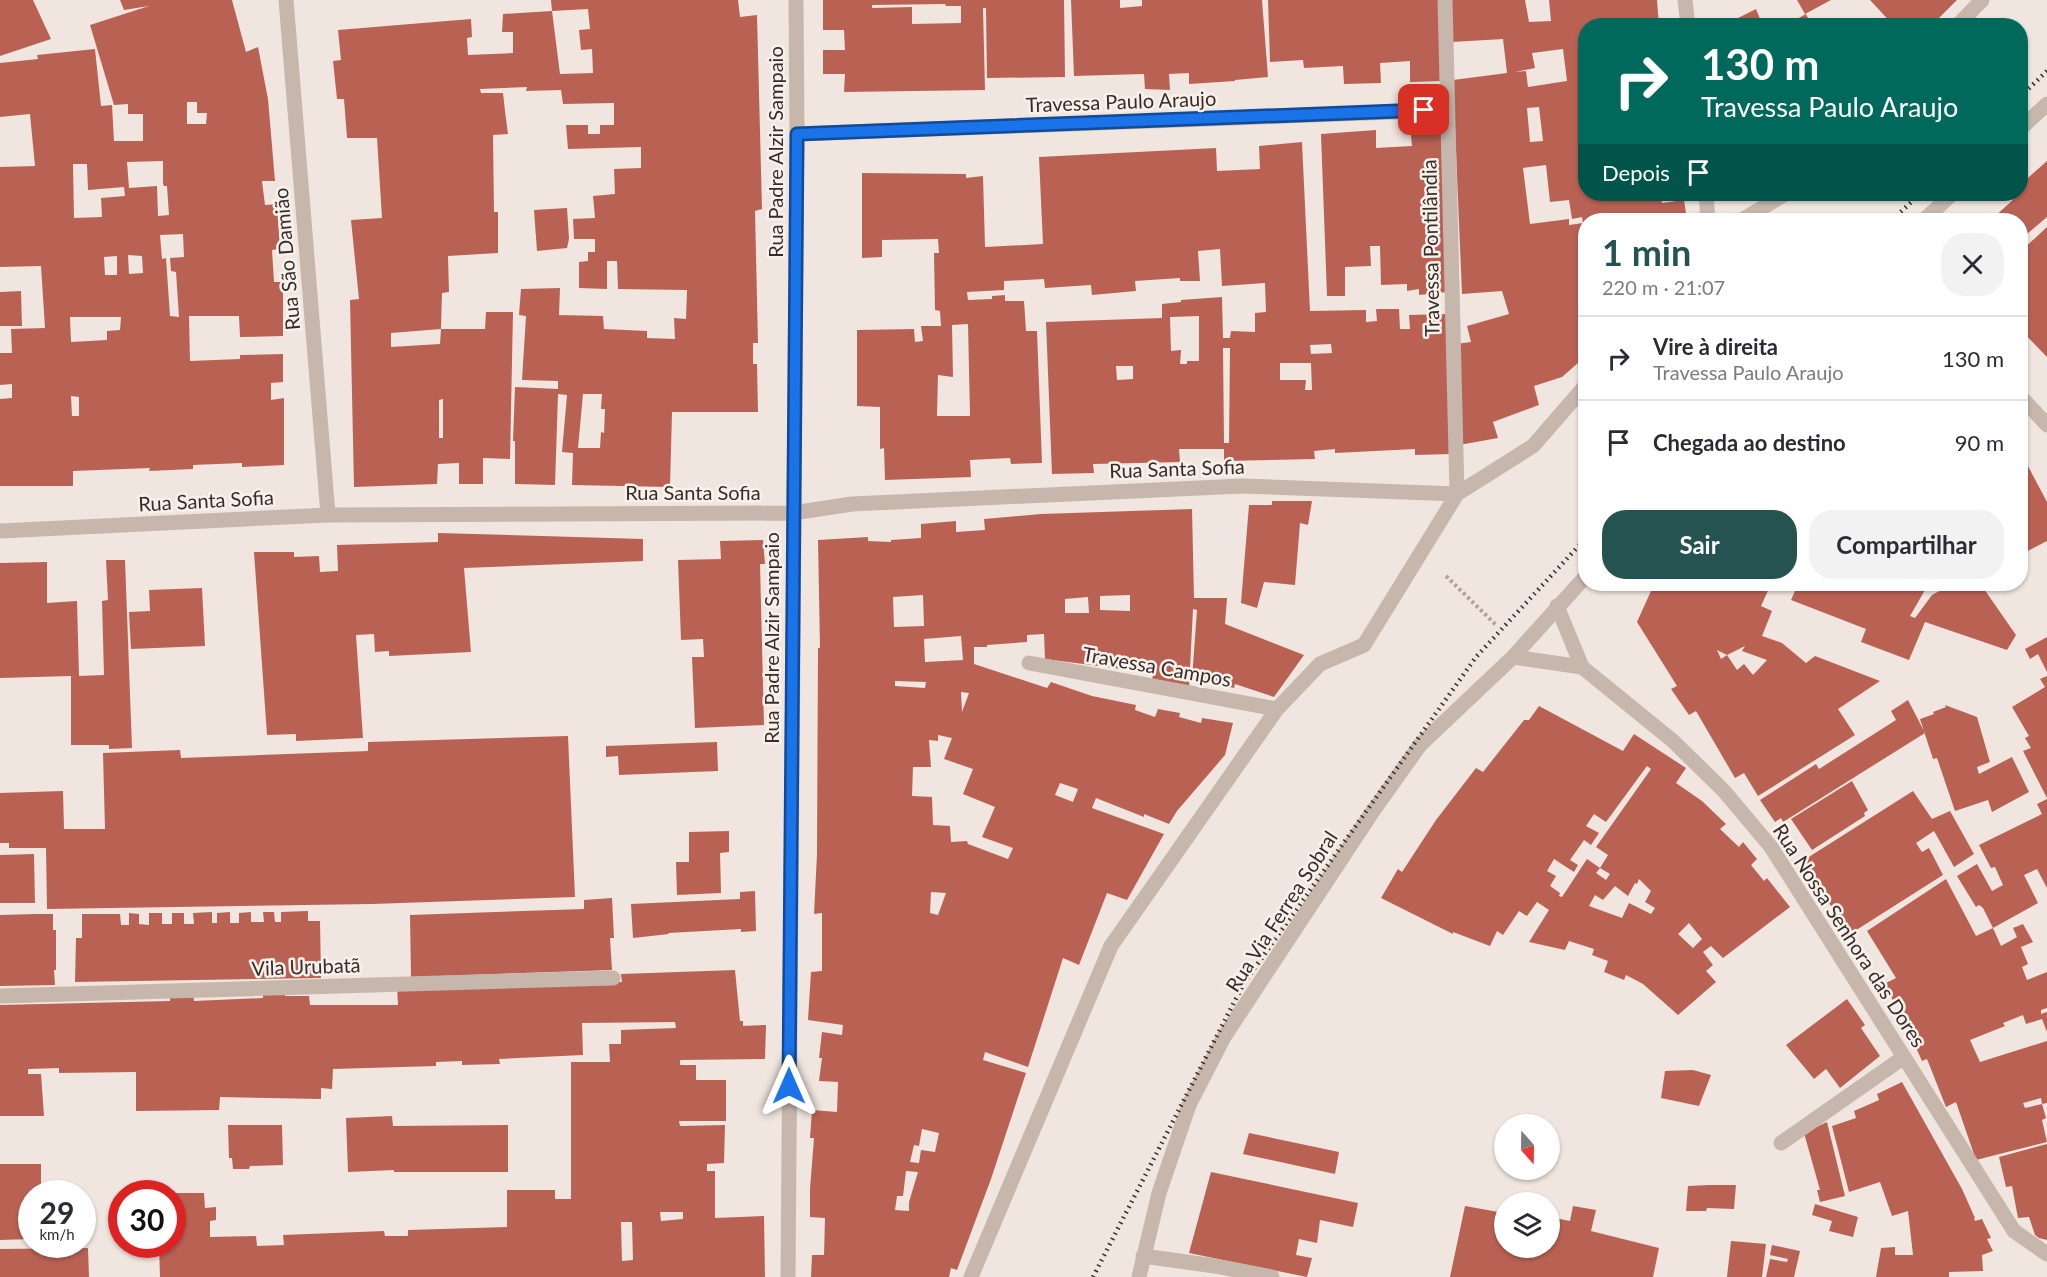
<!DOCTYPE html>
<html lang="pt">
<head>
<meta charset="utf-8">
<style>
	body { margin:0; font-family:Lato,sans-serif; background:#f2f2f3; color:#2b2b33; height:100vh; display:flex; flex-direction:column; font-size:22px; white-space:nowrap }
	* { box-sizing:border-box; margin:0 }
	p { font-size:20px; color:#7c7c81 }
	.icon { flex:none; width:33px; height:33px; fill:none; stroke:currentColor; stroke-width:2; stroke-linecap:round; stroke-linejoin:round }
	.map { position:relative; flex:1; overflow:hidden }
	.panel { position:absolute; left:1578px; top:213px; width:450px; height:378px; display:flex; flex-direction:column; background:#fff; border-radius:24px; box-shadow:0 2px 4px #0004 }
	.panel>* { flex:none }
	.hud { position:absolute; left:1578px; top:18px; width:450px; height:183px; border-radius:24px; box-shadow:0 2px 4px #0004; background:#00695c; color:#fff; overflow:hidden }
	.needle { width:39px; rotate:160deg }
	.buttons { position:absolute; left:1494px; top:1114px; display:grid; gap:12px }
	.buttons a { display:grid; place-items:center; width:66px; height:66px; border-radius:50%; background:#fff; box-shadow:0 2px 4px #0004; font-size:30px }
	.speed { position:absolute; left:18px; top:1180px; display:flex; gap:12px; font-size:30px; font-weight:700; text-align:center }
	.speed>* { display:grid; place-content:center; width:78px; height:78px; border-radius:50%; background:#fff; box-shadow:0 2px 4px #0004; line-height:1 }
	.speed small { font-size:15px; font-weight:400 }
	.speed .limit { border:9px solid #d22; background:#fff; color:#111 }
	.pin { position:absolute; display:grid; place-items:center; width:51px; height:51px; color:#fff; margin:-26px; border-radius:12px; box-shadow:0 3px 9px #0006 }
	.me { position:absolute; width:66px; margin:-33px; rotate:0deg; stroke-linejoin:round; filter:drop-shadow(0 0 4px #0008) }
	.turn { display:flex; align-items:center; gap:21px; height:126px; padding:0 24px; font-size:27px }
	.turn .icon { width:78px; height:78px; stroke-width:2.5 }
	.turn b { display:block; font-size:42px; line-height:51px }
	.then { display:flex; align-items:center; height:57px; padding:0 24px; background:#0003; gap:12px; font-size:22px }
	.round { display:grid; place-items:center; flex:none; width:63px; height:63px; border-radius:24px; background:#f2f2f3 }
	.summary { display:flex; align-items:center; justify-content:space-between; height:102px; padding:0 24px }
	h1 { font-size:36px; font-weight:700; line-height:45px; color:#245352 }
	.primary-button { display:flex; gap:12px; margin-top:auto; padding:12px 24px }
	.primary-button a { flex:1; height:69px; border-radius:24px; background:#245352; color:#fff; font-size:24px; font-weight:700; line-height:69px; text-align:center }
	.primary-button a+a { background:#f2f2f3; color:#2b2b33 }
	ul { padding:0; list-style:none }
	li { display:flex; align-items:center; gap:18px; height:84px; padding:0 24px; border-top:2px solid #e1e1e2 }
	li div { flex:1 }
	li b { display:block; font-size:22px }
	li em { font-style:normal }
	.map>svg:first-child { display:block }
</style>
</head>
<body>
<div class="map">
<svg width="2047" height="1277" viewBox="0 0 2047 1277">
	<rect width="100%" height="100%" fill="#f0e6df"/>
	<path fill="#b96254" fill-rule="evenodd" d="M0,0H33L51,39L0,56Z
		M120,0H232L246,52L258,47L268,99L275,181H262L265,205L277,204L280,249L272,250L274,282H283V336L240,337L239,316H189L190,361L240,359V355L283,354V382L271,383V400L284,398V465L242,467V463L193,465V469L149,471L150,468L73,471V486H0V399L12,398V384L0,385V353H12L11,329L45,328L41,266L0,267V167L35,166L30,114L0,117V63L38,59L37,55L95,49L101,106L112,105L114,141H143V114H128V104L114,105L90,25L149,6L124,10ZM187,102H197V113H207L206,124H187ZM163,161V184L164,186H167L169,215L158,216L157,186L129,188L127,162ZM73,164H87L88,190L124,187L125,196L101,198L102,217L74,218ZM183,234L184,257L170,258L171,271L176,272L179,317L170,316L166,258L162,259L160,235ZM128,255L142,256L143,273L129,274ZM117,256V275H105L104,257ZM70,317H121L120,330L107,331V340L71,342ZM71,396L79,397V416H72Z
		M551,0H738L740,17L757,15L762,209L755,211L758,343H753V364H757L758,412H672L670,487L572,485L573,453L562,452L567,395L558,394L555,485L515,484V441H513L515,387L558,389V381L522,380L526,316L519,315L521,289L560,288L559,315L603,316L604,329L647,331V338L675,339L674,318L686,319L687,290L618,289L617,261H607V289L579,288V262L588,261V252H595V239H574L573,219L595,218L593,196L615,194L614,169L641,168V147L568,149L566,125H588V134H600V125H614V103L563,104L561,90L526,91L527,87L480,89L481,93H503L505,111L508,134L493,135L494,212H498V253L448,256L449,292L442,293L441,329L391,333V347L440,344L441,329H485L486,312H513L510,459L483,458V484H459V463L438,464L437,484L354,487L350,300L359,299L351,220L382,218L377,138H347L344,99H337L333,61L341,60L338,30L471,19L472,37L467,38L468,55L513,53V32H502L503,14L552,11ZM588,9L590,29L579,30L581,50L592,49L593,73L560,74L552,11ZM583,394H602L601,409H605L604,433L601,432L600,448H578ZM443,399V438H439V400Z
		M823,0H1064L1065,77L987,78L986,8H983L985,90L844,92L845,74H823V50H845L844,30H823ZM945,4L946,6H961V23L912,24V7L872,8V5Z
		M1071,0H1120V8L1142,6V0H1262L1268,77L1235,80V81L1189,84V73L1169,74L1170,90L1145,89L1144,74L1074,76Z
		M1268,0H1439L1442,81L1410,82V61L1380,63L1381,83L1344,84L1343,66L1304,68L1303,60L1270,62Z
		M1451,0H1525L1529,22L1551,21L1549,0H1657L1659,26H1586V194H1661L1662,203L1684,200L1687,220H1586V356L1562,377L1534,386L1539,405L1493,422L1498,438L1459,445L1456,344L1471,342L1467,326L1509,314L1502,291L1462,294L1453,80L1507,73L1503,39L1452,42ZM1563,49L1567,81L1528,87L1526,71L1515,72L1535,68L1532,53ZM1539,107L1543,141L1530,142L1527,108ZM1546,165L1550,202L1569,200L1572,219L1582,217L1583,223L1569,225V219L1530,224L1523,168Z
		M1797,0H1831L1805,14Z
		M1870,0H1957L1931,26H1894Z
		M1756,9L1763,26H1741L1738,18Z
		M1806,14L1812,26H1784Z
		M1376,130V148L1412,146L1411,135L1443,132L1447,292L1419,295V289L1407,291V284L1381,285L1380,246H1370L1371,266L1345,267V296H1327L1321,134Z
		M1302,142L1310,311L1366,310V322L1377,321L1376,309H1399L1400,329H1410L1409,315L1448,314L1451,454L1415,455V449L1335,453V449L1314,451L1315,459L1224,461V449H1179L1180,462L1093,464L1094,473L1052,474L1046,322L1162,318V304L1181,302V300L1222,297L1223,338H1230L1231,331L1255,332V313L1266,312L1265,283L1222,286L1220,249L1198,251L1200,281H1180V278L1135,281L1136,291L1092,295L1091,285L1045,288L1044,279L1004,281V290L967,292L968,300L992,299V296L1005,295V301H1024L1026,331H1037L1042,463L1011,464L1010,458L970,460L971,477L885,480L884,448L880,449V407L857,406V330L914,329L915,342L923,341L921,326H941L940,311L935,310L934,253H939L938,239L882,240V257L862,258V173L966,174V178L983,176L985,247L1043,244L1039,157L1216,148L1217,171L1260,169L1259,146ZM1199,316V361H1187V364H1180L1181,350L1171,351L1170,317ZM968,324L970,416H937L938,375L953,377L952,325ZM1331,344L1332,353L1311,354L1310,345ZM1223,348H1230L1229,443H1224ZM1280,363H1311L1312,390H1305L1306,380H1280ZM1116,366H1133V379L1117,380Z
		M2047,161V217L2020,240V220H1986L1990,217L1992,219L2016,197L2013,194H2020V185Z
		M567,208L569,239L567,248L537,251L534,210Z
		M2047,227V357L2020,329V252Z
		M21,291L22,326H0V292Z
		M2020,451L2047,502V541L2020,555Z
		M1272,501H1312L1308,525L1300,523L1295,585L1264,582L1257,608L1241,603L1249,505H1272Z
		M1192,509L1194,598H1227L1225,624L1304,655L1274,697L1235,684L1234,688L1192,679L1197,610L1193,609L1189,688L1152,682L1153,673L1045,659L1044,634L1027,635V642L987,645V647H974V664L1047,688L1051,682L1092,696L1136,705L1135,710L1155,717L1158,709L1180,713L1179,717L1201,723L1202,718L1233,723L1225,755L1177,811L1169,824L1144,814V817L1096,798L1092,808L1164,834L1127,900L1107,893L1079,965L1063,958L1028,1067L985,1052L983,1060L1026,1073L991,1179L957,1270L951,1268L949,1277H811L812,1255H824L825,1218L810,1217V1189L814,1138H810L812,1110L837,1112L838,1082L819,1081L822,1058H819L822,1032L842,1035L843,1025L808,1020L811,972L822,971V913L814,914L817,854L818,648H820L818,540L868,537V541L891,542V540L921,538V524L956,521V532L985,530L984,519L1041,514ZM923,595L924,626L894,627L893,597ZM1130,595V611L1100,610V596ZM1088,597L1089,613H1065V599ZM961,636L963,660L925,662L924,639ZM895,681L926,682L925,688L895,686ZM961,692L969,693L962,712ZM938,735L952,738L944,759L973,769L963,794L995,807L982,837L1013,848L1008,859L968,844L967,841L951,842L950,826L933,825L932,797L912,796L913,767H931L929,740L938,741ZM1060,783L1078,789L1073,802L1055,795ZM931,892L946,893L938,915L930,913ZM922,1129L939,1133L935,1152L921,1150L919,1163L910,1162L914,1145L919,1146ZM906,1171L918,1172L909,1202V1211L895,1210L897,1196H903Z
		M438,533L643,539V561L464,568L471,652L389,656V651L375,652L374,634L356,635L363,738L296,741V734L267,735L254,552H294V557L319,556L320,572L338,571L337,545L438,542Z
		M763,540L765,564H760L764,725L695,728L692,657H704L703,639L681,640L678,560L721,559L720,541Z
		M106,560H125L132,748L109,749V745H71V676L0,678V563L47,562V603L77,601L79,676L104,675L102,601L108,600Z
		M1657,584H1771L1761,606L1772,611L1762,636L1782,643L1806,663L1815,656L1880,681L1838,709L1855,735L1758,796L1744,773L1735,778L1696,711L1689,715L1671,689L1677,686L1637,622L1651,591ZM1745,646L1742,651L1767,660L1753,675L1744,664L1737,670L1727,655L1721,659L1717,650L1727,655Z
		M1798,584H1846L1847,585L1848,584H1916L1925,590L1910,616L1915,618L1932,595L1949,586L1948,584H1989V585L1984,589L2016,635L2007,650L1925,622L1909,660L1861,642L1866,629L1791,600Z
		M202,588L205,646L131,649L129,612L150,611L149,590Z
		M2047,637V672L2038,654L2030,659L2025,649Z
		M2047,676V798L2023,751L2031,748L2025,738L2029,736L2012,707L2045,687L2040,679Z
		M1908,700L1925,733L1783,822L1781,818L1775,822L1760,800L1816,764L1819,769L1896,720L1891,711Z
		M1945,705L1977,717L1990,762L1977,767L1979,774L2012,757L2029,792L1992,812L1988,800L1955,811L1937,758L1933,759L1920,719L1934,714L1933,712L1946,707Z
		M1539,706L1623,751L1634,734L1686,768L1676,783L1702,801L1726,824L1720,829L1739,847L1743,842L1757,859L1751,865L1764,881L1767,878L1790,907L1723,958L1711,946L1703,952L1713,965L1706,971L1716,982L1678,1015L1643,984L1626,975L1624,980L1604,972L1608,961L1592,955L1594,949L1569,941L1565,950L1529,942L1549,910L1537,902L1527,916L1519,911L1503,935L1497,931L1490,946L1453,932V934L1381,898L1398,869L1402,872L1436,820L1476,768L1483,772L1524,720H1529ZM1647,766L1651,769L1596,847L1608,855L1600,868L1587,859L1562,897L1559,896L1560,893L1550,886L1556,876L1547,871L1554,859L1574,872L1578,865L1570,860L1584,840L1591,845L1599,833L1586,826L1594,814L1606,822ZM1600,868L1610,874L1606,880L1596,873ZM1639,879L1651,891L1645,902L1655,908L1651,914L1629,903L1622,918L1589,906L1595,895L1603,900L1615,886L1628,896L1635,883L1637,884ZM1689,923L1702,939L1693,948L1678,934Z
		M568,736L575,897L372,904L47,909L46,848H9V843H0V793L63,791L64,829H105L103,753L180,750L181,758L368,751V742Z
		M717,742L718,771L619,775L618,756L606,757V746Z
		M1852,781L1868,810L1864,813L1865,816L1812,850L1791,819Z
		M1913,791L1932,819L1950,811L1974,854L1954,867L1934,831L1916,843L1922,852L1929,848L1943,875L1850,934L1820,890L1822,888L1804,860Z
		M2047,799V888L2037,869L2024,875L2038,903L1993,928L1983,908L1979,905L1976,907L1957,876L1977,864L1992,891L2003,885L1995,867L1991,868L1979,845L2042,814L2037,804Z
		M729,831V852L720,853L721,893L677,895L676,862H689V832Z
		M34,854L35,903H0V855Z
		M1946,879L1976,936L1993,928L2001,946L2017,937L2013,928L2023,924L2033,942L2021,947L2028,964L2022,967L2027,980L2047,972V1008L2041,1010V1014L2047,1012V1032L2042,1019L2026,1024L2023,1015L2003,1023L2005,1026L1970,1040L1980,1062L2047,1041V1103L2042,1104L2046,1118L2042,1120L2047,1142L1976,1160L1956,1102L1946,1107L1927,1059L1922,1061L1909,1032L1912,1031L1900,1002L1895,1004L1884,984L1896,978L1867,931ZM2041,1098L2042,1104L2025,1108L2023,1103Z
		M755,891L756,931L741,932V929L668,933L669,934L633,938L631,904L740,899V892Z
		M612,898L614,938H610L612,970L411,977L410,915L584,909V900Z
		M308,911V921H320L321,978L75,982L76,938H82V914H120L121,925H129V913L139,914V924L149,925V913H162V924H172V913H184V924H194L193,913L212,912V923H217V913L230,912V923H239V913L251,912V922H264L263,912H274L275,922H281V912Z
		M36,914H53V930H56V970H54L55,985L0,986V915Z
		M735,970L740,1021H743V1026L766,1025L765,1059L680,1060V1065H696V1080H726V1121H679L680,1126L725,1125L724,1163L707,1164V1171H715V1218L764,1216L765,1277H160L159,1245H172V1193H204L205,1208L216,1207V1220L210,1221V1237L256,1236L257,1246L284,1245L283,1235L384,1231L385,1236H408V1230L507,1227V1190H555V1199H571V1062H610L609,1044H621V1030L676,1028L675,1022L582,1023L583,1055L499,1059L500,1064L462,1065V1061L436,1062V1066L333,1069L332,1089L321,1088V1099L220,1097L219,1110L136,1111V1072L59,1073V1068L28,1069V1074H41L44,1116H0V1005L170,1001V993H193L194,1001L263,998V993L286,992L285,996H309L310,1005H398L397,986L622,982L621,974ZM660,1212H683V1219L661,1221ZM621,1222H632L633,1260L622,1261Z
		M1847,999L1865,1025L1861,1028L1880,1056L1840,1088L1826,1069L1814,1079L1786,1045Z
		M1693,1070L1711,1075L1699,1106L1661,1098L1665,1071Z
		M1902,1082L1962,1189L1975,1218H1974L1975,1221L1982,1219L1991,1238L1987,1239L1993,1251L1982,1255L1983,1271L1949,1272V1277H1876L1881,1248L1895,1247V1255H1913L1908,1211L1892,1216L1880,1182L1849,1192L1832,1126L1856,1118L1854,1111L1879,1100L1877,1094Z
		M392,1116L393,1126L508,1125V1172H394V1170L348,1172L346,1118Z
		M1827,1122L1845,1196L1820,1202L1817,1190H1820L1804,1133Z
		M228,1125H282L283,1165L250,1166L249,1169H233L232,1158H229Z
		M1249,1133L1339,1152L1335,1174L1243,1154Z
		M2047,1144V1240L2039,1238L2035,1235L2029,1217L2018,1218L2012,1186L2006,1187L1999,1157Z
		M0,1164H41V1194H32V1239L0,1240Z
		M1211,1172L1358,1203L1353,1227L1320,1220L1317,1243L1299,1239L1296,1255L1312,1258L1307,1277L1189,1253Z
		M1709,1185H1736L1734,1209L1707,1208L1706,1211H1686L1688,1186Z
		M1815,1204L1858,1217L1853,1237L1829,1231L1832,1221L1812,1215Z
		M1465,1206L1504,1213V1248H1550V1217L1570,1221L1573,1206L1596,1210L1591,1231L1659,1248L1653,1277H1450Z
		M1731,1241L1766,1244L1762,1277H1727Z
		M1772,1245L1800,1251L1794,1277H1766L1770,1259L1787,1262L1788,1259L1770,1255Z
		M88,1248L89,1277H0V1249Z"/>
	<g fill="none" stroke-linecap="round" stroke-linejoin="round">
		<path stroke="#b3a096" stroke-width="4" stroke-dasharray="3 3" stroke-linecap="butt" d="M1446,576L1496,625"/>
		<path stroke="#c7b6ac" stroke-width="15" d="M1445,0L1457,494
			M1029,663L1277,709
			M0,996L613,978
			M1781,1143L1904,1057
			M971,1277L1111,946"/>
		<path stroke="#c7b6ac" stroke-width="15" d="M286,0L328,515
			M1685,0L1688,26
			M1957,26L1982,0
			M2020,129L2047,104
			M797,134L1447,110
			M1706,194L1708,220
			M1742,220L1785,194
			M1924,220L1952,194
			M2020,396L2047,425
			M0,531L328,515L793,513L852,504L1242,486L1457,494
			M1557,606L1582,667L1673,741L1724,791L1771,847L2014,1231L2047,1254
			M1513,657L1582,667
			M1111,946L1277,709L1320,664L1364,645L1457,494L1533,446L1586,385
			M1143,1256L1215,1266L1272,1277
			M788,1277L797,134L796,0
			M1139,1277L1159,1193L1189,1105L1224,1037L1371,814L1420,745L1513,657L1586,576"/>
		<path stroke="#362d2a" stroke-width="4.5" stroke-dasharray="1.5 4.5" stroke-linecap="butt" d="M2020,97L2047,71
			M1892,220L1920,194
			M1093,1277L1244,983L1476,657L1586,538"/>
	</g>
	<g fill="none" stroke-linecap="round" stroke-linejoin="round">
		<g stroke="#114b97" stroke-width="15">
			<path id="route" d="M789,1086L797,134L1424,110"/>
		</g>
		<use href="#route" stroke="#1a73e8" stroke-width="10"/>
	</g>
	<g text-anchor="middle" dominant-baseline="central" stroke-width="5" stroke-linejoin="round" paint-order="stroke">
		<g font-size="20" fill="#362d2a" stroke="#f8f1eb">
			<text transform="translate(1121 101) rotate(-2)">Travessa Paulo Araujo</text>
			<text transform="translate(775 152) rotate(-90)">Rua Padre Alzir Sampaio</text>
			<text transform="translate(1430 248) rotate(-91)">Travessa Pontilândia</text>
			<text transform="translate(286 259) rotate(-95)">Rua São Damião</text>
			<text transform="translate(1177 468) rotate(-2)">Rua Santa Sofia</text>
			<text x="693" y="492">Rua Santa Sofia</text>
			<text transform="translate(206 500) rotate(-3)">Rua Santa Sofia</text>
			<text transform="translate(771 638) rotate(-90)">Rua Padre Alzir Sampaio</text>
			<text transform="translate(1157 666) rotate(10)">Travessa Campos</text>
			<text transform="translate(1281 911) rotate(-57)">Rua Via Ferrea Sobral</text>
			<text transform="translate(1850 935) rotate(57)">Rua Nossa Senhora das Dores</text>
			<text transform="translate(306 966) rotate(-2)">Vila Urubatã</text>
		</g>
	</g>
</svg>
<div class="buttons">
<a><svg class="needle" viewBox="-14 -14 28 28"><path d="M0-13l5 13h-10z" fill="#e53935"/><path d="M0 13l5-13h-10z" fill="#7c7c81"/></svg></a>
<a><svg class="icon" aria-label="layers" viewBox="0 0 24 24"><path d="M12 4l9 5-9 5-9-5zM3 14l9 5 9-5"/></svg></a>
</div>
<div class="speed"><div>29<small>km/h</small></div><div class="limit">30</div></div>
<div class="pin" style="left:1424px;top:110px;background:#d93025"><svg class="icon" aria-label="arrive" viewBox="0 0 24 24"><path d="M6 21V4h12l-3 4 3 4H6"/></svg></div>
<svg class="me" style="left:789px;top:1086px" viewBox="-20 -20 40 40"><path d="M0-17L14 15 0 8-14 15z" fill="#1a73e8" stroke="#fff" stroke-width="4"/></svg>
<div class="hud">
<div class="turn"><svg class="icon" aria-label="right" viewBox="0 0 24 24"><path d="M7 20v-9h11M14 6l5 5-5 5"/></svg><div><b>130 m</b>Travessa Paulo Araujo</div></div>
<div class="then">Depois<svg class="icon" aria-label="arrive" viewBox="0 0 24 24"><path d="M6 21V4h12l-3 4 3 4H6"/></svg></div>
</div>
<section class="panel">
<div class="summary"><div><h1>1 min</h1><p>220 m · 21:07</p></div><a class="round"><svg class="icon" aria-label="close" viewBox="0 0 24 24"><path d="M6 6l12 12M18 6L6 18"/></svg></a></div>
<ul>
<li><svg class="icon" aria-label="right" viewBox="0 0 24 24"><path d="M7 20v-9h11M14 6l5 5-5 5"/></svg><div><b>Vire à direita</b><p>Travessa Paulo Araujo</p></div><em>130 m</em></li>
<li><svg class="icon" aria-label="arrive" viewBox="0 0 24 24"><path d="M6 21V4h12l-3 4 3 4H6"/></svg><div><b>Chegada ao destino</b></div><em>90 m</em></li>
</ul>
<div class="primary-button"><a>Sair</a><a>Compartilhar</a></div>
</section>
</div>
</body>
</html>
